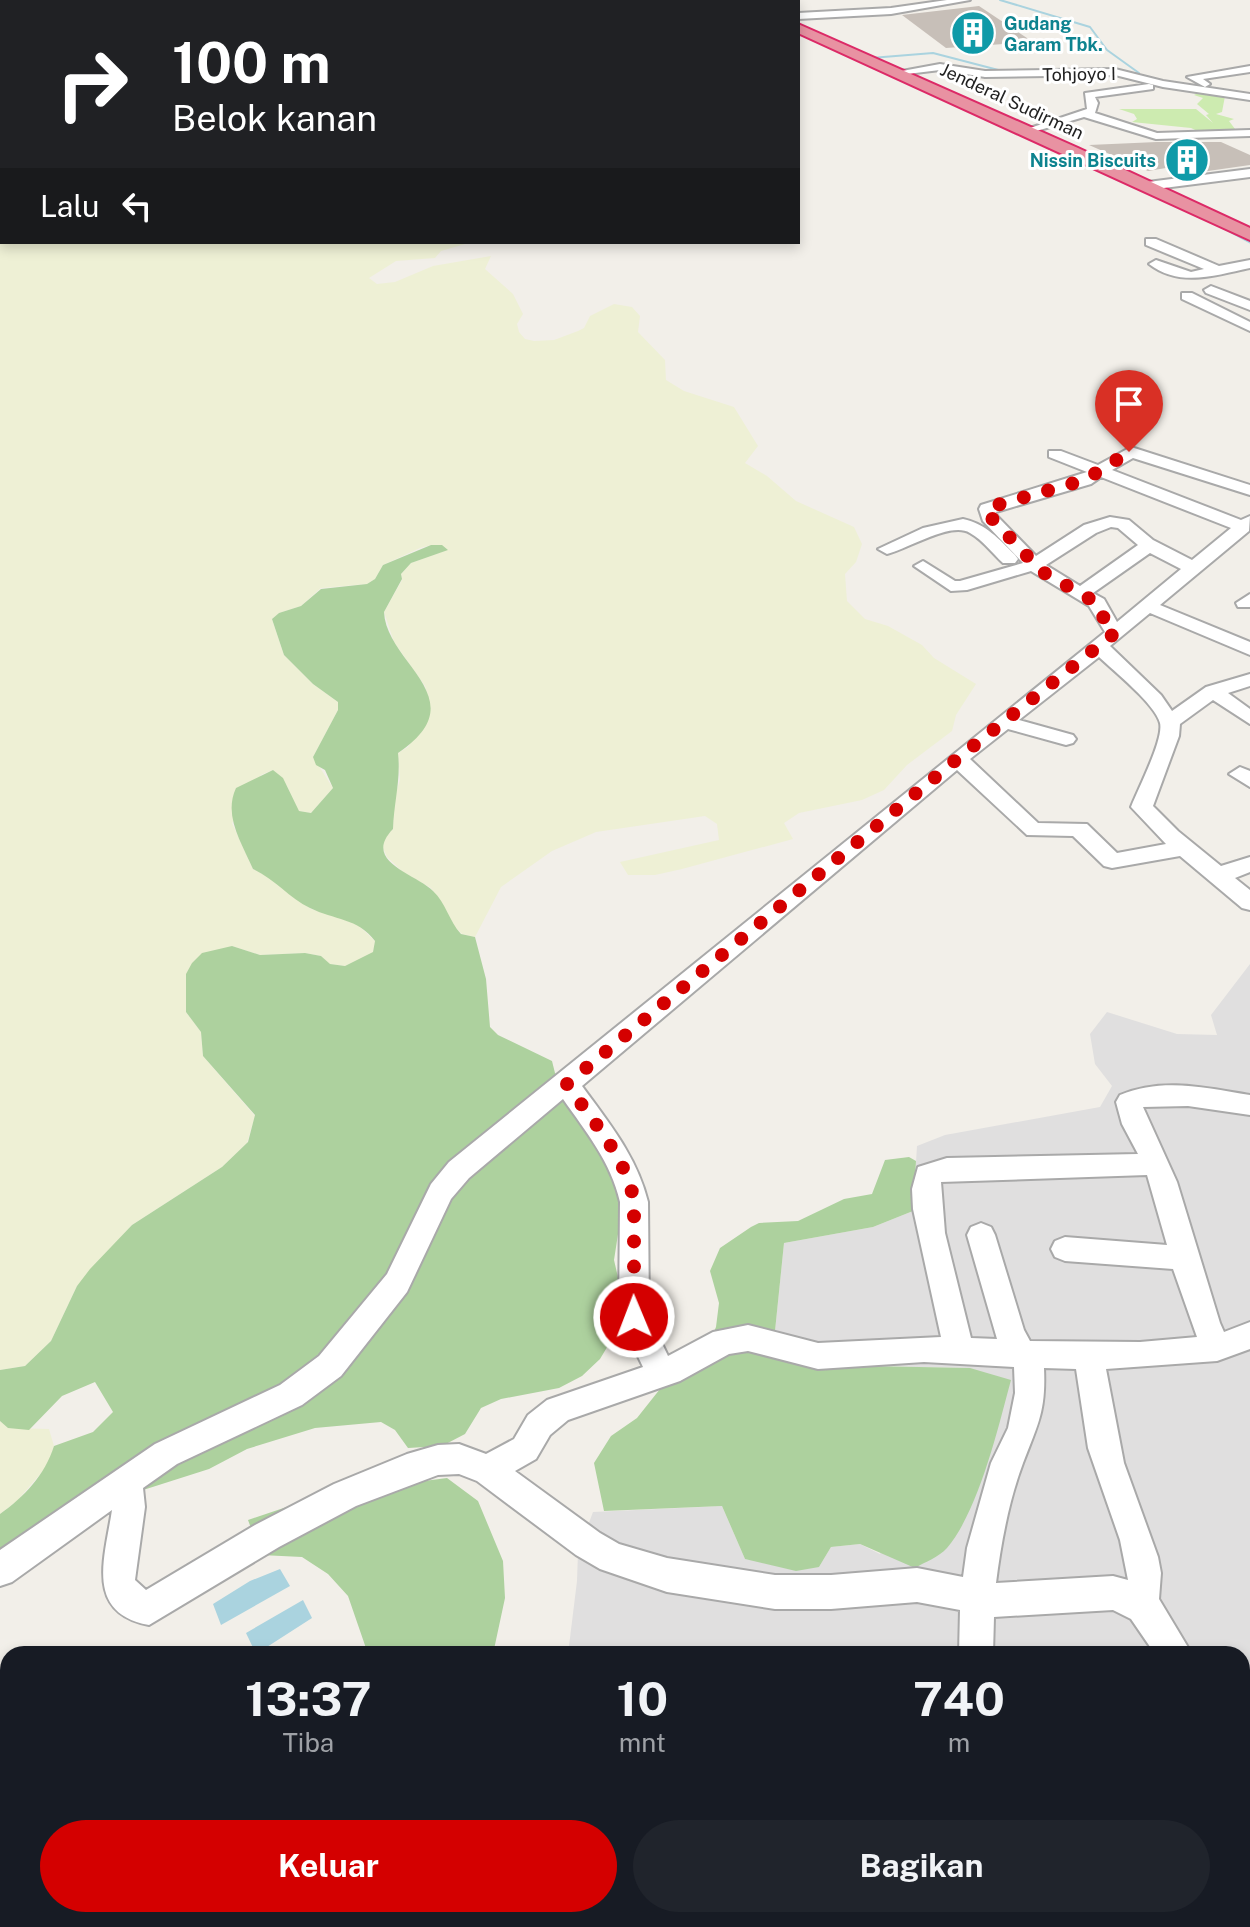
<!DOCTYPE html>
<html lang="id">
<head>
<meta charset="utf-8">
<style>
	body { margin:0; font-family:"Public Sans",sans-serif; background:#20242c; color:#f1f3f6; height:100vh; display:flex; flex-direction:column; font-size:30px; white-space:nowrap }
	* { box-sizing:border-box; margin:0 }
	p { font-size:26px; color:#9ea1a6 }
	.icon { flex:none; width:44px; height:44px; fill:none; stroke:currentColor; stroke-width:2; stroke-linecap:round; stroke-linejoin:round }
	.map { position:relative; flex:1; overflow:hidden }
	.details { position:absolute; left:0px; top:1646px; width:1250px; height:282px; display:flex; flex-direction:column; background:#171b24; border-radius:24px 24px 0 0; box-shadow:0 4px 12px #0003 }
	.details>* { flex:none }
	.guide { position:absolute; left:0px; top:0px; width:800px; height:244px; box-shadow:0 4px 12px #0003; background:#202124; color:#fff; overflow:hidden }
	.pin { position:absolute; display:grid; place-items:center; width:68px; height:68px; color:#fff; margin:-82px -34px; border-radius:50% 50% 50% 0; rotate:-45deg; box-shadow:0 0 8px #0007 }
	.pin .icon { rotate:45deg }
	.me { position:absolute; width:88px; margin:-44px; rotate:359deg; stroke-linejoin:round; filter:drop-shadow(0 0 6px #0008) }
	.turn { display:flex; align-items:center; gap:28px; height:168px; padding:0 40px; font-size:36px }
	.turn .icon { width:104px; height:104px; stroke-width:2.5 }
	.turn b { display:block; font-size:56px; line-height:68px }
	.then { display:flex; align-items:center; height:76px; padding:0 40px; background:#0003; gap:16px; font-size:30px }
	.eta { display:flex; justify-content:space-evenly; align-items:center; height:136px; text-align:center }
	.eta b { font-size:48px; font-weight:700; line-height:56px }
	.button { display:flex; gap:16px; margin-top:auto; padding:16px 40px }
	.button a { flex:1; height:92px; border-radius:48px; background:#d40000; color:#fff; font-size:32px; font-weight:700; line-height:92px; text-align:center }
	.button a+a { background:#20242c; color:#f1f3f6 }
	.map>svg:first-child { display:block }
</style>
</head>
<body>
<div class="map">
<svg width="1250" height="1927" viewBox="0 0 1250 1927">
	<rect width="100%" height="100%" fill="#f2efe9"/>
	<path fill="#e0dfdf" d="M1250,964V1927H500V1920H1242V1654H568L577,1581L578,1552L593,1512L722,1506L745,1559L819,1567L831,1547L860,1544L880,1554L970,1368L868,1366L775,1331L784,1243L873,1227L913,1211L917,1146L945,1135L1100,1107L1112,1086L1095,1064L1090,1034L1107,1012L1177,1034L1217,1035L1211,1015Z"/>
	<path fill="#eef0d5" d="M0,213L2,242H472L441,251L435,258L396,261L369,278L377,284L395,282L433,266L491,256L485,269L513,294L523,314L517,324L519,332L525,339L534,341L554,340L578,331L584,328L590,316L614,304L632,307L640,316L638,332L665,360L666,380L684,391L734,407L758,446L745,463L767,476L796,501L854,527L862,544L856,562L845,574L847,601L865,619L888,626L922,645L934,658L976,684L956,715L952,731L907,765L884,790L862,800L799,813L784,823L793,839L682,869L655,875H628L620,862L719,840L717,824L705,816L596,832L552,851L501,887L475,937L462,934L453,925L431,888L404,873L387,857L383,848L384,838L393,829L394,798L400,780L398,753L408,747L429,715V701L425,686L394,642L384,612L402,580L401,574L411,563L447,550L431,545L420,548L383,565L375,579L367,584L321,588L301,606L279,613L272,619L284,655L313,684L338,702V710L313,757L333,788L311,813L298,811L287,786L273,770L261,775L232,823L253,869L269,877L311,909L356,923L375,941L373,953L345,966L329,964L321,956L305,953L260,955L232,946L186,1012L201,1032L203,1056L255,1116L247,1143L222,1167L132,1225L77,1286L51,1341L25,1366L0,1370Z
		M0,1421L9,1428L49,1429L54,1446L48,1465L17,1501L0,1514Z
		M123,1920H500V1927H124Z"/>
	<path fill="#cdebb0" d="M1202,91L1225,96L1222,112L1216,114L1234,119L1229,121L1235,129L1244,132L1204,134L1191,128L1132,122L1137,119L1134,114L1119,109H1196L1213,123L1206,115L1209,114L1197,104L1203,98L1194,95Z"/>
	<path fill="#add19e" d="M431,545H442L448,550L411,563L401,574L402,579L384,612C386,664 478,699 398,753C401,779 394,802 393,829C361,862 417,874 433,891C446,903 449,921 461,934L475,937L486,979L490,1027L498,1035L552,1061L555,1073L583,1118L623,1202L614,1260L623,1299L621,1324L600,1359L582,1376L559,1388L501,1399L481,1408L465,1434L442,1446L408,1448L395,1430L381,1422L315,1428L247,1449L209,1469L140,1491L0,1581V1514C24,1497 45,1475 54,1446L93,1432L113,1412L95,1382L62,1396L29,1430L8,1428L0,1421V1370L25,1366L51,1341L77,1286L90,1269L132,1225L222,1167L248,1142L255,1115L203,1056L201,1032L186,1012V974L192,963L202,953L232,946L260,955L305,953L321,956L330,964L345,966L373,952L375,941C358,918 334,920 310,908C289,898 275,879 253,869C242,843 223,816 236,788L273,770L283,778L299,811L311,813L333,788L325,770L316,765L313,757L338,710V702L313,684L284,655L272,619L279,613L301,606L321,589L367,584L375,579L383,565Z
		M909,1157L916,1161L913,1211L873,1227L784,1243L775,1331L868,1366L970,1368L1011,1380C998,1428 979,1510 947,1548C939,1557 925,1562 915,1568L860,1544L831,1547L819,1567L796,1571L745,1559L722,1506L604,1511L594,1463L611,1436L637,1418L660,1389L689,1375L702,1359L716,1327L719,1303L710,1271L720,1248L751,1227L759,1223L798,1221L844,1199L872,1194L885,1160Z
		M447,1478L478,1501L503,1561L505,1598L493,1654H368L348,1596L328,1574L302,1557L261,1555L248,1520L325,1494Z
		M39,1920H123L124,1927H37Z"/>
	<path fill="#aad3df" d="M280,1569L290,1586L221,1625L213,1604L250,1581Z
		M303,1600L312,1618L256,1654L246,1633Z"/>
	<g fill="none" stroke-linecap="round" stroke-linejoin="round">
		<path stroke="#aad3df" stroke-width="2" d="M1000,0L1090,27L1107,50L1139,73L1131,74
			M871,58L933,53L1006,72"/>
		<path stroke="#aad3df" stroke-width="3" d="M1222,227L1250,242"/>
		<path stroke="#aad3df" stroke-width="7" d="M0,1787L8,1797
			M68,1920V1927"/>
		<path fill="#aad3df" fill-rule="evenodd" d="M42,0H55L41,2Z
			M2,14V22L0,23V15Z
			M0,153H2V163H0Z
			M0,206H2V216H0Z"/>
	</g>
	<path fill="#c7bfb8" d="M979,6L1033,42L946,48L902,15Z
		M1157,142H1221L1250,155V165L1180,175L1166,168L1148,171L1089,145Z"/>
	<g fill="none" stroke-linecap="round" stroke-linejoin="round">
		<g stroke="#a9a9a9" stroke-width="4">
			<path id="minor" d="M360,0H393L395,2H362Z
				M503,0H516L518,2H505Z
				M568,0H597L599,2H568Z
				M658,0H679L656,2Z
				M947,0H970L891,14L798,19V13L891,8Z
				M940,64L985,71L1115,69L1163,81L1250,94V100L1163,87L1115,75L985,77L940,70L907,74L902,71Z
				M1250,66V72L1203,79L1210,84L1205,87L1187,77Z
				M1149,84L1153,85V89L1095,97L1098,103L1095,113L1157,133L1250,130V136L1156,139L1084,117L1033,132L1027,129L1087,109L1085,93Z
				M0,86H2V92H0Z
				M1250,169V177L1148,190L1142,186L1148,182Z
				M1146,239H1156L1219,266L1250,260V268C1216,275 1180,288 1149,264L1156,260L1191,272L1204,269L1146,245Z
				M1211,286L1250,301V310L1206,293L1204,290Z
				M1182,293H1192L1250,322V331L1182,299Z
				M1131,447L1250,485V495L1133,458L1112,470L1241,520L1250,516L1249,531L1160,605L1250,642V655L1150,613L1110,646L1161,695L1172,711L1206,687L1250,674V686L1228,693L1250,709V724L1213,700L1180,724L1179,736L1153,806L1178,831L1221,866L1250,857V872L1235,878L1250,890V910L1242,908L1180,856L1112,868L1104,866L1073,836L1027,835L957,770L582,1086C609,1123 637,1157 648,1202L649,1317L668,1356L713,1332L748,1325L818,1343L941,1337L913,1209L912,1189L918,1167L947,1158L1138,1154L1122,1124L1116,1102L1120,1095C1163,1077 1206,1088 1250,1095V1115L1188,1106L1143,1107L1177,1182L1220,1323L1224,1332L1250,1322V1349L1217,1361L1106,1369L1124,1463L1158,1557L1161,1573L1159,1599L1192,1654H1155L1131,1619L1113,1610L994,1617L993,1654H959L960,1610L917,1602L831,1609H775L667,1592L600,1569L576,1555L477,1481L459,1474L438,1475L356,1506L279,1547L149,1625C84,1613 105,1557 112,1510L12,1582L0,1586V1550L155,1444L280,1385L319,1356L387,1274L431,1184L449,1162L1105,632L1089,606L1031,571L967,590L951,591L914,566L923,561L955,581H960L1023,563L983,521L979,509L981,505L1087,472L1049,457V451H1061L1098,465ZM1101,477L1231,528L1192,560L1153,540L1129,520L1110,517L1084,525L1036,556L997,516L996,512L1091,484ZM1111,527L1118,528L1138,545L1080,586L1046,565L1096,533ZM1150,553L1181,569L1117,622L1104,599L1093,593ZM1099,657C1114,671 1155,704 1160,723C1164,739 1138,789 1131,807L1166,844L1117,853L1087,824L1038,823L970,759L1008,729L1066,745L1073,743L1076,739L1073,735L1019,720ZM563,1099C586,1132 611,1162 620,1202L619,1317L643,1367L547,1400L528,1415L514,1439L486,1454L459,1444L438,1445L407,1454L334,1484L255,1525L146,1590L135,1580L145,1507L143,1488L177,1464L302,1405L341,1376L407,1292L451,1199L469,1178ZM1147,1175L1167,1245L1065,1237L1055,1241L1051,1249L1055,1257L1065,1261L1173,1269L1197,1337L1140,1342L1030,1341L1024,1330L995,1235L991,1227L981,1223L971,1227L967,1235L997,1339L971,1338L945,1233L941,1182ZM748,1351L818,1369L924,1362L1014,1367L1015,1393L1008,1428L991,1463L967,1548L963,1577L917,1568L831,1575H775L667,1558L619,1544L600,1533L515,1471L536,1459L550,1435L568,1420L680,1381L729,1354ZM1044,1368L1076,1369L1088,1448L1120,1540L1128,1580L1113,1576L996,1583C1001,1543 1009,1500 1023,1463C1038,1424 1046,1411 1044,1368Z
				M963,519C986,524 999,539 1015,555L1018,559L1015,563H1003C992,553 983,540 970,533C951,521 908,549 887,554L878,549L923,528Z
				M1250,594V607H1238L1236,603Z
				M1240,767L1250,771V787L1229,774Z
				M1242,1710L1250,1713V1752L1242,1749Z
				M646,1920H684L686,1927H648Z
				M924,1920H987L989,1927H926Z"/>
		</g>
		<g stroke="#dc2a67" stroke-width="4">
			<path id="highway" d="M724,0H740L741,2H725Z
				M798,24L1078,148L1250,228V240L798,33Z"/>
		</g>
		<use href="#minor" fill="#fff" fill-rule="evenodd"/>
		<use href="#highway" fill="#e892a2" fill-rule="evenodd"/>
	</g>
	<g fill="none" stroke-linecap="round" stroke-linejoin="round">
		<path stroke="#d40000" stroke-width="14" stroke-dasharray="0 25.2" d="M634,1317V1202C627,1158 592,1121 567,1084L957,759L1116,632L1105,621L1097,603L1041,571L986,512L997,505L1085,480L1129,452"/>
	</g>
	<defs>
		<g id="building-disc" transform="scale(2.3)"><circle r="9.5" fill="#0f9aa8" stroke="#fff"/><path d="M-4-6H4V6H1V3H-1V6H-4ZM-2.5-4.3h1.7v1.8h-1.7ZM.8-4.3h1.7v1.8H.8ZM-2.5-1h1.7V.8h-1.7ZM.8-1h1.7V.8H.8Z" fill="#fff"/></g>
	</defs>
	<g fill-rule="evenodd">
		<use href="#building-disc" x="973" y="33"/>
		<use href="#building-disc" x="1187" y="160"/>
	</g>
	<g text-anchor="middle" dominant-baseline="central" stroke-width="6" stroke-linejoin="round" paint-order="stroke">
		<g font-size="18" font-weight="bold" fill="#0d838f" stroke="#fff" text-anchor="start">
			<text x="1004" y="23">Gudang<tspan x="1004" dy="21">Garam Tbk.</tspan></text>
			<text x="1156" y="160" text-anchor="end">Nissin Biscuits</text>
		</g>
		<g font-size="18" fill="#222" stroke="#fff">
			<text transform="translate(1079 74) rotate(-1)">Tohjoyo I</text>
			<text transform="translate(1012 101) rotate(25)">Jenderal Sudirman</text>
		</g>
	</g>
</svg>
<div class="pin" style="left:1129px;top:452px;background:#d93025"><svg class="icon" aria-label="arrive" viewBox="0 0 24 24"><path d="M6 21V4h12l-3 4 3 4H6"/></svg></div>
<svg class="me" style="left:634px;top:1317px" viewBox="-20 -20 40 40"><circle r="17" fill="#d40000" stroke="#fff" stroke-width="3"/><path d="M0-11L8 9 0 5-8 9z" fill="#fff"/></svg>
<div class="guide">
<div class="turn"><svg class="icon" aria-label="right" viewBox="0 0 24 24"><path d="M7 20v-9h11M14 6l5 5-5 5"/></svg><div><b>100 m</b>Belok kanan</div></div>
<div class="then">Lalu<svg class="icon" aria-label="left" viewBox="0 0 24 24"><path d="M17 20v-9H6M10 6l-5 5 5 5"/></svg></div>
</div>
<section class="details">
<div class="eta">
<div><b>13:37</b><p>Tiba</p></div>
<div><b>10</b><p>mnt</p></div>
<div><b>740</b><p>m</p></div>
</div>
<div class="button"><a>Keluar</a><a>Bagikan</a></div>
</section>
</div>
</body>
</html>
